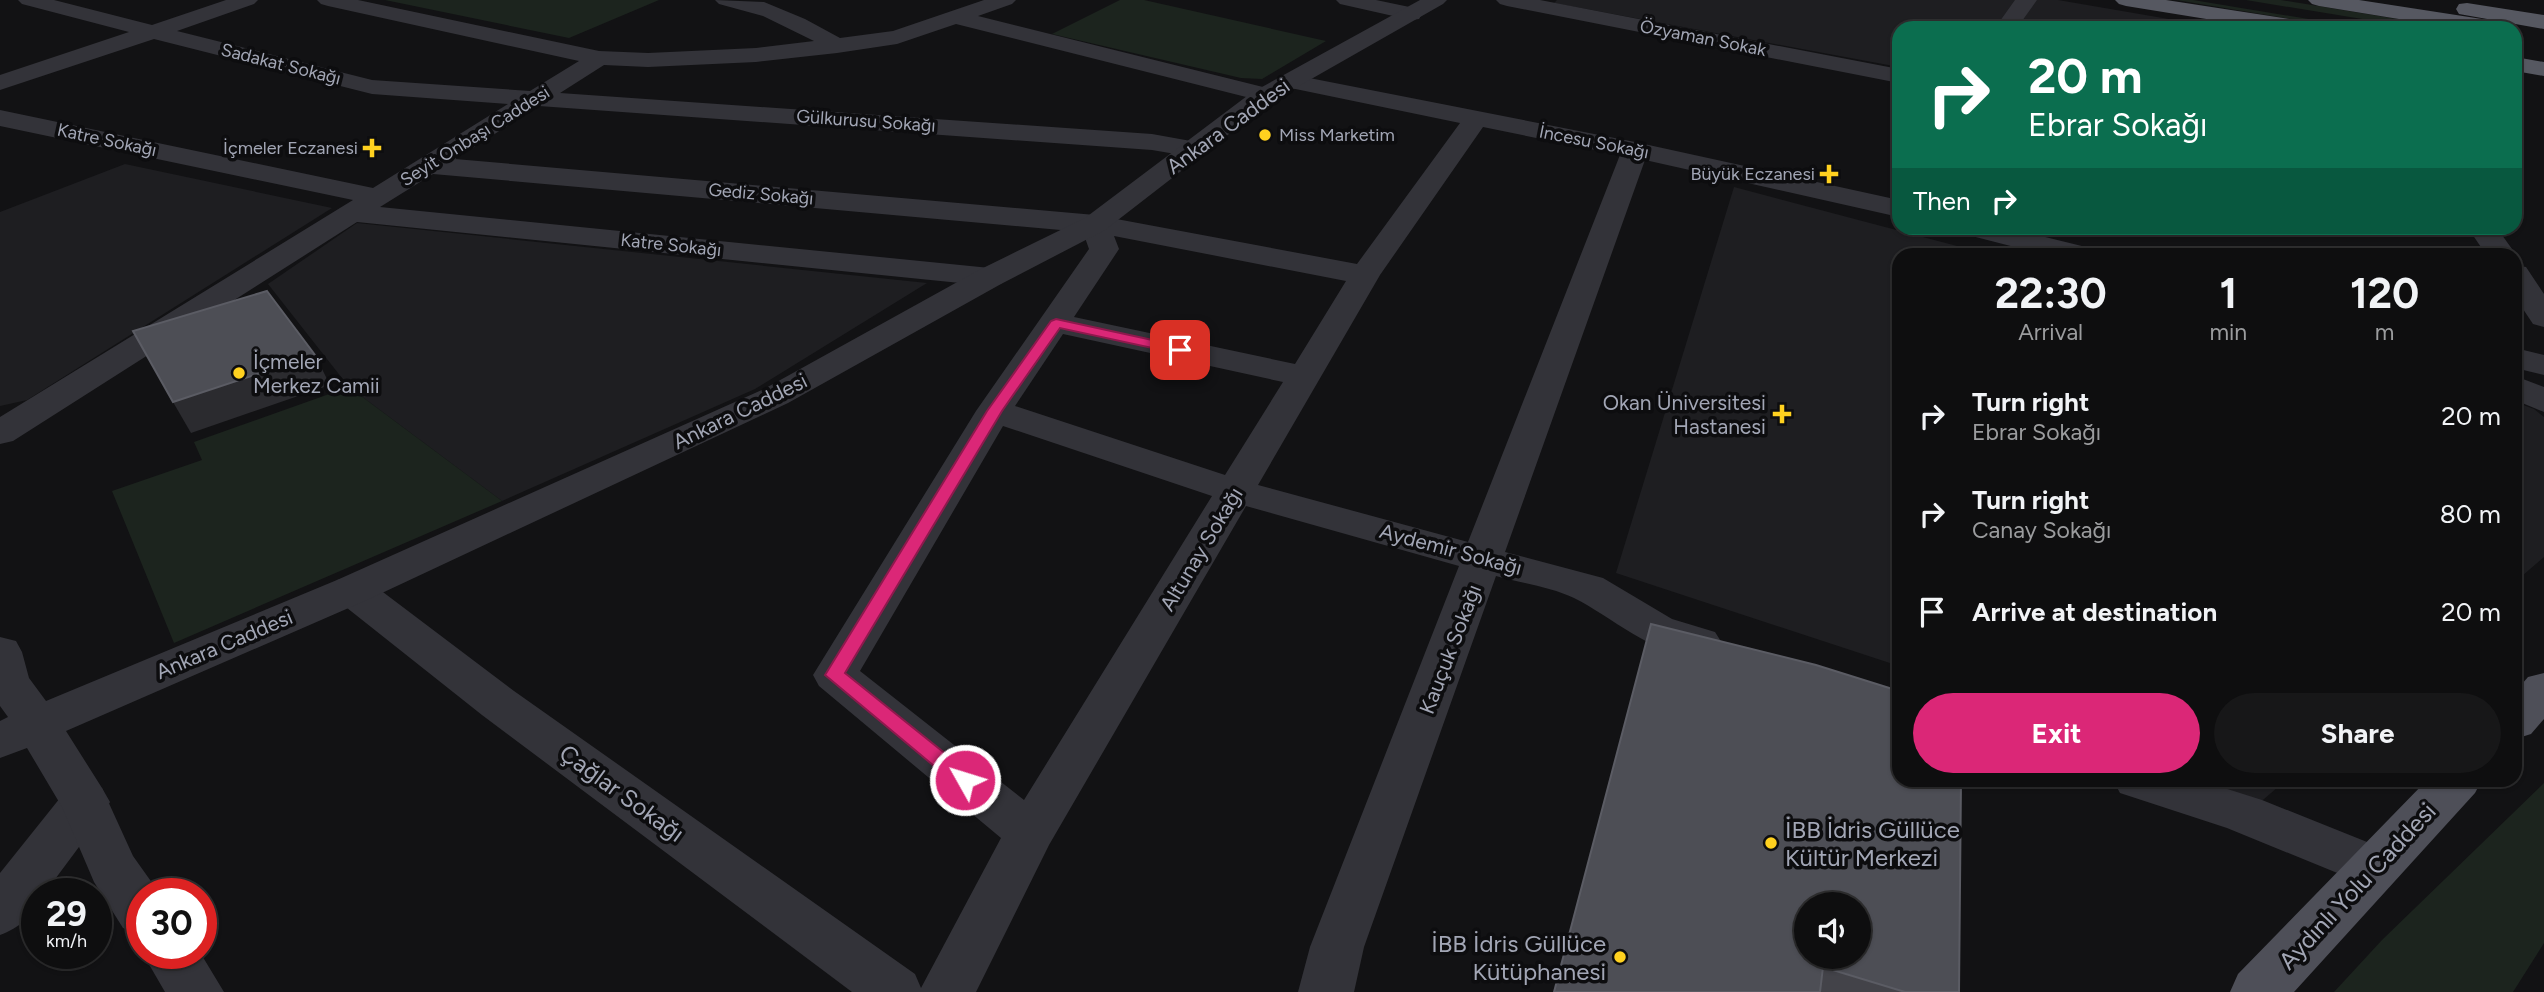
<!DOCTYPE html>
<html lang="en">
<head>
<meta charset="utf-8">
<style>
	body { margin:0; font-family:Figtree,sans-serif; background:#171718; color:#f1f3f6; height:100vh; display:flex; flex-direction:column; font-size:26px; white-space:nowrap }
	* { box-sizing:border-box; margin:0 }
	p { font-size:23px; color:#9b9c9e }
	.icon { flex:none; width:38px; height:38px; fill:none; stroke:currentColor; stroke-width:2; stroke-linecap:round; stroke-linejoin:round }
	.map { position:relative; flex:1; overflow:hidden }
	.details { position:absolute; left:1892px; top:248px; width:630px; height:539px; display:flex; flex-direction:column; background:#0e0e0f; border-radius:21px; box-shadow:0 2px 5px #0004,0 0 0 2px #2e2e2f }
	.details>* { flex:none }
	.guide { position:absolute; left:1892px; top:21px; width:630px; height:214px; border-radius:21px; box-shadow:0 2px 5px #0004,0 0 0 2px #2e2e2f; background:#0b6e4f; color:#fff; overflow:hidden }
	.tools { position:absolute; left:1794px; top:892px; display:grid; gap:14px }
	.tools a { display:grid; place-items:center; width:77px; height:77px; border-radius:50%; background:#0e0e0f; box-shadow:0 2px 5px #0004,0 0 0 2px #2e2e2f; font-size:35px }
	.speed { position:absolute; left:21px; top:878px; display:flex; gap:14px; font-size:35px; font-weight:700; text-align:center }
	.speed>* { display:grid; place-content:center; width:91px; height:91px; border-radius:50%; background:#0e0e0f; box-shadow:0 2px 5px #0004,0 0 0 2px #2e2e2f; line-height:1 }
	.speed small { font-size:18px; font-weight:400 }
	.speed .limit { border:10px solid #d22; background:#fff; color:#111 }
	.pin { position:absolute; display:grid; place-items:center; width:60px; height:60px; color:#fff; margin:-30px; border-radius:14px; box-shadow:0 4px 10px #0006 }
	.me { position:absolute; width:77px; margin:-38px; rotate:309deg; stroke-linejoin:round; filter:drop-shadow(0 0 5px #0008) }
	.turn { display:flex; align-items:center; gap:24px; height:147px; padding:0 21px; font-size:32px }
	.turn .icon { width:91px; height:91px; stroke-width:2.5 }
	.turn b { display:block; font-size:49px; line-height:60px }
	.then { display:flex; align-items:center; height:66px; padding:0 21px; background:#0003; gap:14px; font-size:26px }
	.eta { display:flex; justify-content:space-evenly; align-items:center; height:119px; text-align:center }
	.eta b { font-size:42px; font-weight:700; line-height:49px }
	.cta { display:flex; gap:14px; margin-top:auto; padding:14px 21px }
	.cta a { flex:1; height:80px; border-radius:42px; background:#db2777; color:#fff; font-size:28px; font-weight:700; line-height:80px; text-align:center }
	.cta a+a { background:#171718; color:#f1f3f6 }
	ul { padding:0; list-style:none }
	li { display:flex; align-items:center; gap:21px; height:98px; padding:0 21px }
	li div { flex:1 }
	li b { display:block; font-size:26px }
	li em { font-style:normal }
	.map>svg:first-child { display:block }
</style>
</head>
<body>
<div class="map">
<svg width="2544" height="992" viewBox="0 0 2544 992">
	<rect width="100%" height="100%" fill="#121214"/>
	<path fill="#1e1e21" d="M1557,0H2058L2221,28H1899V67L1554,3Z
		M125,164L332,208L27,400L0,406V212Z
		M1734,187L1991,255L1899,256V666L1616,573Z
		M357,223L927,283L755,389L502,501L349,387L268,284Z
		M2515,402L2534,409L2544,417V557L2515,582Z
		M2208,781H2285L2257,805Z"/>
	<path fill="#1c241e" d="M385,0H659L569,38Z
		M1120,0H1144L1326,41L1262,79L1241,78L1052,34Z
		M2176,0H2193L2363,28H2345Z
		M2246,0H2281L2452,28H2417Z
		M349,387L502,501L174,643L112,491L202,460L194,442Z
		M2544,783V943L2513,992H2334L2382,940Z"/>
	<g fill="none" stroke-linecap="round" stroke-linejoin="round">
		<path fill="#333339" fill-rule="evenodd" d="M18,0H54L152,25L226,0H258L254,4L177,31L372,80L530,91L579,61L328,6L321,4L317,0H358L599,51L648,53L756,48L814,41L763,16L719,4L715,0L764,2L805,19L840,38L893,31L984,0H1016L1012,4L978,16L1275,90L1278,95L1275,100L1266,102L956,24L897,44L837,53L756,62L648,67L604,65L560,93L1152,134L1202,143L1206,149L1202,155L1193,157L1152,150L539,106L455,159L1095,215L1357,264L1460,123L1281,86L1277,81L1281,76L1289,74L1635,142L1899,200V217L1645,160L1505,552L1603,578L1672,619L1715,632L1722,643L1715,654C1666,668 1615,618 1574,598C1551,587 1521,583 1496,576L1364,947L1354,992H1298L1310,947L1459,566L1246,506L1049,845L976,992H852L482,715L337,600L331,590L337,580L352,576L367,580L514,691L915,974L921,988L1001,838L819,686L813,675L976,411L1089,249L1083,232L433,174L380,207L990,268L1001,270L1005,277L1001,284L990,286L357,222L13,441L0,444V417L353,200L0,126V110L373,188L508,104L372,94L154,39L0,90V75L129,32L22,4ZM1483,127L1620,155L1468,542L1258,485L1380,275ZM1114,236L1346,281L1295,364L1074,317L1119,249ZM1063,334L1283,382L1225,475L1015,406ZM1003,426L1212,496L1024,800L860,671Z
			M1336,0H1376L1419,9L1422,14L1419,19L1411,20L1340,4Z
			M1496,0H1540L1899,69V83L1507,6L1500,4Z
			M2015,0H2037L2017,28H1995Z
			M1959,228H2008L2098,250L2102,256H2049L1964,234Z
			M2468,228H2497L2517,256L2515,259V256H2487Z
			M2515,265L2526,267L2544,294V327L2533,324L2515,297Z
			M2515,348L2544,355V375L2515,368Z
			M2515,376L2544,387V412L2515,400Z
			M2113,780H2199L2262,800L2392,852L2400,867L2392,882L2374,888L2227,828L2120,793Z
			M85,783L102,788L110,802L102,816L44,894H37C37,916 18,928 0,935V873L68,788Z"/>
		<path fill="#333339" fill-rule="evenodd" d="M1420,0H1447L1443,4L1269,103L1105,230L1001,284L788,403L367,600L66,731L102,788L133,856L160,894H142V934L123,928L94,882L62,807L27,748L0,758V721L8,717L0,706V637L16,641L22,652L29,678L46,701L337,580L764,389L979,270L1085,218L1251,93Z
			M143,954H201L224,992H165Z"/>
		<path fill="#4e4f58" fill-rule="evenodd" d="M2544,673V719L2531,734L2515,739V692L2528,677Z
			M2427,780H2482L2475,793L2294,992H2230L2238,974Z"/>
		<path fill="#565861" fill-rule="evenodd" d="M2115,0H2166L2303,21L2311,23L2314,28H2262L2126,6L2119,4Z
			M2308,0H2359L2495,21L2503,23L2506,28H2454L2319,6L2312,4Z
			M2467,3L2544,15V29L2459,14L2456,9L2459,4Z
			M2515,57L2544,62V76L2515,71Z"/>
	</g>
	<path fill="#434349" d="M1899,691L1959,992H1554Z"/>
	<path fill="#2b2b2f" d="M315,355L330,385L191,433L173,402Z"/>
	<path fill="#4d4e55" stroke="#5b5c64" stroke-width="2" fill-rule="evenodd" d="M267,291L315,355L173,402L133,331Z
		M1651,624L1816,665L1899,691V780H1961L1959,992H1905L1823,967L1820,992H1554ZM1806,905H1858V957H1806Z"/>
	<path fill="#db2777" stroke="#8e194d" stroke-width="2" d="M1056,319L1180,346L1187,350L1180,354L1060,328L1002,411L845,673L972,775L975,780L972,786L965,788L958,786L825,675L987,411L1051,321Z"/>
	<g fill="#ffd11f" stroke="#0d0d0f" stroke-width="2.5">
		<circle cx="1265" cy="135" r="7"/>
		<path d="M368.5 137.5h7v7h7v7h-7v7h-7v-7h-7v-7h7z"/>
		<path d="M1825.5 163.5h7v7h7v7h-7v7h-7v-7h-7v-7h7z"/>
		<circle cx="239" cy="373" r="7"/>
		<path d="M1778.5 403.5h7v7h7v7h-7v7h-7v-7h-7v-7h7z"/>
		<circle cx="1771" cy="843" r="7"/>
		<circle cx="1620" cy="957" r="7"/>
	</g>
	<g text-anchor="middle" dominant-baseline="central" stroke-width="7" stroke-linejoin="round" paint-order="stroke">
		<g font-size="18" fill="#a2a6b5" stroke="#0d0d0f">
			<text transform="translate(1703 38) rotate(11)">Özyaman Sokak</text>
			<text transform="translate(281 64) rotate(14)">Sadakat Sokağı</text>
			<text transform="translate(866 121) rotate(4)">Gülkurusu Sokağı</text>
			<text transform="translate(475 136) rotate(-32)">Seyit Onbaşı Caddesi</text>
			<text transform="translate(107 140) rotate(12)">Katre Sokağı</text>
			<text transform="translate(1594 142) rotate(11)">İncesu Sokağı</text>
			<text transform="translate(761 194) rotate(5)">Gediz Sokağı</text>
			<text transform="translate(671 245) rotate(6)">Katre Sokağı</text>
		</g>
		<g font-size="18" fill="#a2a6b5" stroke="#0d0d0f" text-anchor="end">
			<text x="1279" y="135" text-anchor="start">Miss Marketim</text>
			<text x="358" y="148">İçmeler Eczanesi</text>
			<text x="1815" y="174">Büyük Eczanesi</text>
		</g>
		<g font-size="21" fill="#a2a6b5" stroke="#0d0d0f">
			<text transform="translate(1228 126) rotate(-36)">Ankara Caddesi</text>
			<text transform="translate(740 411) rotate(-26)">Ankara Caddesi</text>
			<text transform="translate(1201 549) rotate(-59)">Altunay Sokağı</text>
			<text transform="translate(1451 549) rotate(15)">Aydemir Sokağı</text>
			<text transform="translate(224 644) rotate(-23)">Ankara Caddesi</text>
			<text transform="translate(1450 649) rotate(-69)">Kauçuk Sokağı</text>
		</g>
		<g font-size="21" fill="#a2a6b5" stroke="#0d0d0f" text-anchor="start">
			<text x="253" y="361">İçmeler<tspan x="253" dy="24">Merkez Camii</tspan></text>
			<text x="1766" y="402" text-anchor="end">Okan Üniversitesi<tspan x="1766" dy="24">Hastanesi</tspan></text>
		</g>
		<g font-size="24" fill="#a2a6b5" stroke="#0d0d0f">
			<text transform="translate(622 793) rotate(36)">Çağlar Sokağı</text>
			<text transform="translate(2357 886) rotate(-47)">Aydınlı Yolu Caddesi</text>
		</g>
		<g font-size="24" fill="#a2a6b5" stroke="#0d0d0f" text-anchor="start">
			<text x="1785" y="829">İBB İdris Güllüce<tspan x="1785" dy="28">Kültür Merkezi</tspan></text>
			<text x="1606" y="943" text-anchor="end">İBB İdris Güllüce<tspan x="1606" dy="28">Kütüphanesi</tspan></text>
		</g>
	</g>
</svg>
<div class="tools">
<a><svg class="icon" aria-label="sound" viewBox="0 0 24 24"><path d="M4 9h4l5-4v14l-5-4H4zM17 9q2 3 0 6"/></svg></a>
</div>
<div class="speed"><div>29<small>km/h</small></div><div class="limit">30</div></div>
<div class="pin" style="left:1180px;top:350px;background:#d93025"><svg class="icon" aria-label="arrive" viewBox="0 0 24 24"><path d="M6 21V4h12l-3 4 3 4H6"/></svg></div>
<svg class="me" style="left:965px;top:780px" viewBox="-20 -20 40 40"><circle r="17" fill="#db2777" stroke="#fff" stroke-width="3"/><path d="M0-11L8 9 0 5-8 9z" fill="#fff"/></svg>
<div class="guide">
<div class="turn"><svg class="icon" aria-label="right" viewBox="0 0 24 24"><path d="M7 20v-9h11M14 6l5 5-5 5"/></svg><div><b>20 m</b>Ebrar Sokağı</div></div>
<div class="then">Then<svg class="icon" aria-label="right" viewBox="0 0 24 24"><path d="M7 20v-9h11M14 6l5 5-5 5"/></svg></div>
</div>
<section class="details">
<div class="eta">
<div><b>22:30</b><p>Arrival</p></div>
<div><b>1</b><p>min</p></div>
<div><b>120</b><p>m</p></div>
</div>
<ul>
<li><svg class="icon" aria-label="right" viewBox="0 0 24 24"><path d="M7 20v-9h11M14 6l5 5-5 5"/></svg><div><b>Turn right</b><p>Ebrar Sokağı</p></div><em>20 m</em></li>
<li><svg class="icon" aria-label="right" viewBox="0 0 24 24"><path d="M7 20v-9h11M14 6l5 5-5 5"/></svg><div><b>Turn right</b><p>Canay Sokağı</p></div><em>80 m</em></li>
<li><svg class="icon" aria-label="arrive" viewBox="0 0 24 24"><path d="M6 21V4h12l-3 4 3 4H6"/></svg><div><b>Arrive at destination</b></div><em>20 m</em></li>
</ul>
<div class="cta"><a>Exit</a><a>Share</a></div>
</section>
</div>
</body>
</html>
